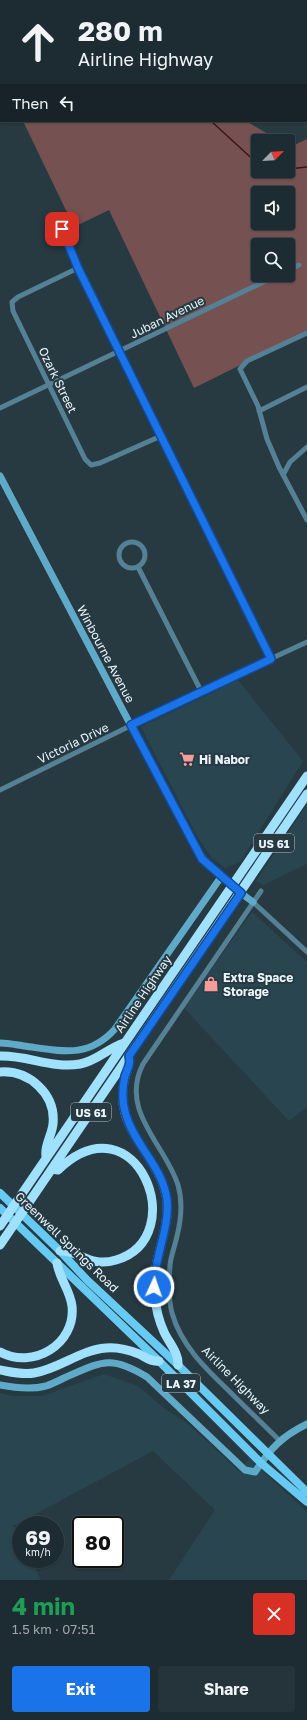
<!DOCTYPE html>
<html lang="en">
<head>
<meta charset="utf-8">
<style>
	body { margin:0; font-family:"Golos Text",sans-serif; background:#25343a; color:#f1f3f6; height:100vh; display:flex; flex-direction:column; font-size:15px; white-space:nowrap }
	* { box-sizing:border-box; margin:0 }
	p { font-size:13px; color:#a0a7ac }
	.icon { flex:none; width:22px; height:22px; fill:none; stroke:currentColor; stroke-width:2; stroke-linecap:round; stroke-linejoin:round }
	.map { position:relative; height:1580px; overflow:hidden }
	.side { display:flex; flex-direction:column; background:#1d2c32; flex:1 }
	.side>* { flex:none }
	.banner { position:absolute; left:0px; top:0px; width:307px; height:122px; box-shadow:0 1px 3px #0004,0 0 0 1px #3b484d; background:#1d2c32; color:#f1f3f6; overflow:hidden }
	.needle { width:26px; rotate:66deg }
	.controls { position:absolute; left:251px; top:134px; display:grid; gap:8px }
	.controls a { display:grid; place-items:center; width:44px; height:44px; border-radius:4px; background:#1d2c32; box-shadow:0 1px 3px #0004,0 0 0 1px #3b484d; font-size:20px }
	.speed { position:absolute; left:12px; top:1516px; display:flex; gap:8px; font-size:20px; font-weight:700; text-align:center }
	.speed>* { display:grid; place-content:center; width:52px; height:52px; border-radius:50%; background:#1d2c32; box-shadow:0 1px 3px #0004,0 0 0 1px #3b484d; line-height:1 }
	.speed small { font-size:10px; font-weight:400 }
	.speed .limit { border:2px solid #111; border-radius:6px; background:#fff; color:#111 }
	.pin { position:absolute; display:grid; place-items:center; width:34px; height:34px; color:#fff; margin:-17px; border-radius:8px; box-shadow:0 2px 6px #0006 }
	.me { position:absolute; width:44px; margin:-22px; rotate:3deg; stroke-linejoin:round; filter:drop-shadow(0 0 3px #0008) }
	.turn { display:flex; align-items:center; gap:14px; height:84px; padding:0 12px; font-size:18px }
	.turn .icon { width:52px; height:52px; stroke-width:2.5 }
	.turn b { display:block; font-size:28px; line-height:34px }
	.then { display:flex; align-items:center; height:38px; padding:0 12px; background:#0003; gap:8px; font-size:15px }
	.round { display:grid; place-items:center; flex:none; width:42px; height:42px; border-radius:4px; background:#25343a }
	.summary { display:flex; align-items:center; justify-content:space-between; height:68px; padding:0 12px }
	h1 { font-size:24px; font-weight:700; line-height:30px; color:#1e9e55 }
	.action { display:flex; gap:8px; margin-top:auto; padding:8px 12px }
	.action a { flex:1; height:46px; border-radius:4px; background:#1a73e8; color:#fff; font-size:16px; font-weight:700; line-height:46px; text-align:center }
	.action a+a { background:#25343a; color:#f1f3f6 }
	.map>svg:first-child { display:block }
</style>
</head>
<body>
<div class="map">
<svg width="307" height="1580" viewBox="0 0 307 1580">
	<rect width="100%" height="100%" fill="#273a42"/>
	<path fill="#294550" d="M238,680L303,761L240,862L225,868L212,858L198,838L141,727Z
		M307,804V864L263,885L256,881Z
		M252,912L307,962V1107L289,1121L184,1008Z
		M104,1374L138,1386L165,1409L186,1422L240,1472L249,1458L307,1512V1580H169L215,1510L153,1451L13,1526L21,1541V1559H30L41,1580H0V1393L12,1396H42Z"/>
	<path fill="#755251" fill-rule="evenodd" d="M0,0H148V1H1V76Z
		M23,121H246L280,141H258V171H288V146L290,147L307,139V332L194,388L109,210L74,227ZM258,193H288V223H258ZM258,245H288V275H258Z"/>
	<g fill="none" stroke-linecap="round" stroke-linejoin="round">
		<path stroke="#411516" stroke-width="1.5" d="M137,0L138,1
			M211,121L258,164
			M288,169L307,167"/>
		<path stroke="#548195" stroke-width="5" d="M194,0L195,1
			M62,229L78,268L271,659
			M78,268L18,297L12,302L13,311L85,459L91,465L100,463L161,436
			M288,270L299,265
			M307,333L247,361L240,369L258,406L267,439L279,467L307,520
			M0,408L278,275
			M259,411L307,387
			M283,475L290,462L307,447
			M119 555a13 13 0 1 1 26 0a13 13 0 1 1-26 0Z
			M138,567L201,691
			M0,790L203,690L307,642
			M261,891L143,1064C119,1111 165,1144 178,1185C183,1202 181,1220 177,1236C175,1246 171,1255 170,1265C169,1281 168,1297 172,1313C181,1345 205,1368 228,1390C245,1407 263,1424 280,1441
			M253,902L307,952"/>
		<path stroke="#5faac9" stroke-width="7" d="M0,476L192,842C208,868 228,884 253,902
			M0,1043C8,1043 17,1045 24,1046C61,1051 88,1059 115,1029L221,877
			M0,1385C15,1388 31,1390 46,1386C52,1384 58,1381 64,1378C101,1362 110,1354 147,1377L245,1470L255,1472C270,1449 282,1436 307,1424"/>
		<path stroke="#66caf2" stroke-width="8" d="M0,1193L60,1251L87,1280L178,1365L307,1492
			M0,1208L159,1361L261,1463L307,1502"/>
		<path stroke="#9fe1fe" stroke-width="9" d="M0,1056C27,1055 53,1069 80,1064C97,1061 108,1048 124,1043
			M129,1057C131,1065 127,1070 125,1077C122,1089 122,1102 125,1113C134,1145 163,1167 167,1201C170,1233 150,1262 155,1297C156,1309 159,1321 164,1332C169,1343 179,1353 178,1365
			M0,1072C29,1070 56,1094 53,1124C52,1135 44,1146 46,1156
			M52,1169L58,1170C136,1095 193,1237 116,1260C89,1268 80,1250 60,1251
			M0,1226L307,776
			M0,1245L307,794
			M0,1352C33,1370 76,1344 72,1306C70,1290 59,1278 57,1263
			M0,1370C11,1372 22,1375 34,1373C59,1369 80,1350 106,1348C117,1347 129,1350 139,1354C147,1358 151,1362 159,1361"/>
	</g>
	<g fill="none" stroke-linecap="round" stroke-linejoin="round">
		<g stroke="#114b97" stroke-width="10">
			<path id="route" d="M62,229L78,268L271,659L131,725L202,859L241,893L129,1056C131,1064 128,1068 125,1076C122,1089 122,1103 126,1115C135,1146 163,1167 167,1200C170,1228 154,1257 154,1287"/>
		</g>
		<use href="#route" stroke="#1a73e8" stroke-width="7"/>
	</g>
	<defs>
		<g id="supermarket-bare" transform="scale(1.2)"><path d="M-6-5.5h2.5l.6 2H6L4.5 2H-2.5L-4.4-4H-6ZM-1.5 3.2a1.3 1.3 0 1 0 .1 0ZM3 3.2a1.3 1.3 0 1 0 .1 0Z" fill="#f59b99" stroke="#273a42" stroke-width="2.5" paint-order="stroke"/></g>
		<g id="shop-bare" transform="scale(1.2)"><path d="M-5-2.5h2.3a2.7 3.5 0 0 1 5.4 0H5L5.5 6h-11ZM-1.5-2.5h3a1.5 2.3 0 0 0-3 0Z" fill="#f59b99" stroke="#273a42" stroke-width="2.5" paint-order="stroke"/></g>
	</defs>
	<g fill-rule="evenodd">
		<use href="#supermarket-bare" x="187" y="759"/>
		<use href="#shop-bare" x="211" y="984"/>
	</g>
	<g text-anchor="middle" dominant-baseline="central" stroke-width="4" stroke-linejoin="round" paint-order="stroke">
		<g fill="#273a42" stroke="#b0bdc4" stroke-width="1">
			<rect x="254" y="834" width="40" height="18" rx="3"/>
			<rect x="71" y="1103" width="40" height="18" rx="3"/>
			<rect x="162" y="1374" width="38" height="18" rx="3"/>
		</g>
		<g font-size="11" font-weight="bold" fill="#eaf5fb">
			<text x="274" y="843">US 61</text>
			<text x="91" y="1112">US 61</text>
			<text x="181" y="1383">LA 37</text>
		</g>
		<g font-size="12" fill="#eaf5fb" stroke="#273a42">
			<text transform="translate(167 317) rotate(-26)">Juban Avenue</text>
			<text transform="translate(58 380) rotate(64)">Ozark Street</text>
			<text transform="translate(106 654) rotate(62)">Winbourne Avenue</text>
			<text transform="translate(73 743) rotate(-26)">Victoria Drive</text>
			<text transform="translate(143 994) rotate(-56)">Airline Highway</text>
			<text transform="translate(67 1242) rotate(44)">Greenwell Springs Road</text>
			<text transform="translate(236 1380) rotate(45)">Airline Highway</text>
		</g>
		<g font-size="12" font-weight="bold" fill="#eaf5fb" stroke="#273a42" text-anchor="start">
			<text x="199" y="759">Hi Nabor</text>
			<text x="223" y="977">Extra Space<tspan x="223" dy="14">Storage</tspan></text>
		</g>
	</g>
</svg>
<div class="controls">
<a><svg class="needle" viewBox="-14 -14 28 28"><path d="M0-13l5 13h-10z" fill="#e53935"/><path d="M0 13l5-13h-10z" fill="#a0a7ac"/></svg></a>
<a><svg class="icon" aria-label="sound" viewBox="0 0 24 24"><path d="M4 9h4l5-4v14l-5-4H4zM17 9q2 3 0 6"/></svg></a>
<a><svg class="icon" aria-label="search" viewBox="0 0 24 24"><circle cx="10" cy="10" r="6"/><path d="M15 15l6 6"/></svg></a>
</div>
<div class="speed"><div>69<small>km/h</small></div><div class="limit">80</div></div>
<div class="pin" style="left:62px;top:229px;background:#d93025"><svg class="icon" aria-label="arrive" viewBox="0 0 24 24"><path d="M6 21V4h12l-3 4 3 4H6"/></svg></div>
<svg class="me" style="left:154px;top:1287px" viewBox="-20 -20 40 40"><circle r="17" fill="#1a73e8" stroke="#fff" stroke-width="3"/><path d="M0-11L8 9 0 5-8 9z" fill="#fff"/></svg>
<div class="banner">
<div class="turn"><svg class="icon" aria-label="ahead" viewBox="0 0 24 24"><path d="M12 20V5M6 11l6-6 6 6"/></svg><div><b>280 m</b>Airline Highway</div></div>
<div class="then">Then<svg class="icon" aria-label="left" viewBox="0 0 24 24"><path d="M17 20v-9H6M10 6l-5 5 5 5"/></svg></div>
</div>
</div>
<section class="side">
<div class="summary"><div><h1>4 min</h1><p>1.5 km · 07:51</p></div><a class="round" style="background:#d93025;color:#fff"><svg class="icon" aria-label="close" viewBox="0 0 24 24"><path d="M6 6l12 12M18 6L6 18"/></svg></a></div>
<div class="action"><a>Exit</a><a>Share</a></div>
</section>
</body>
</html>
